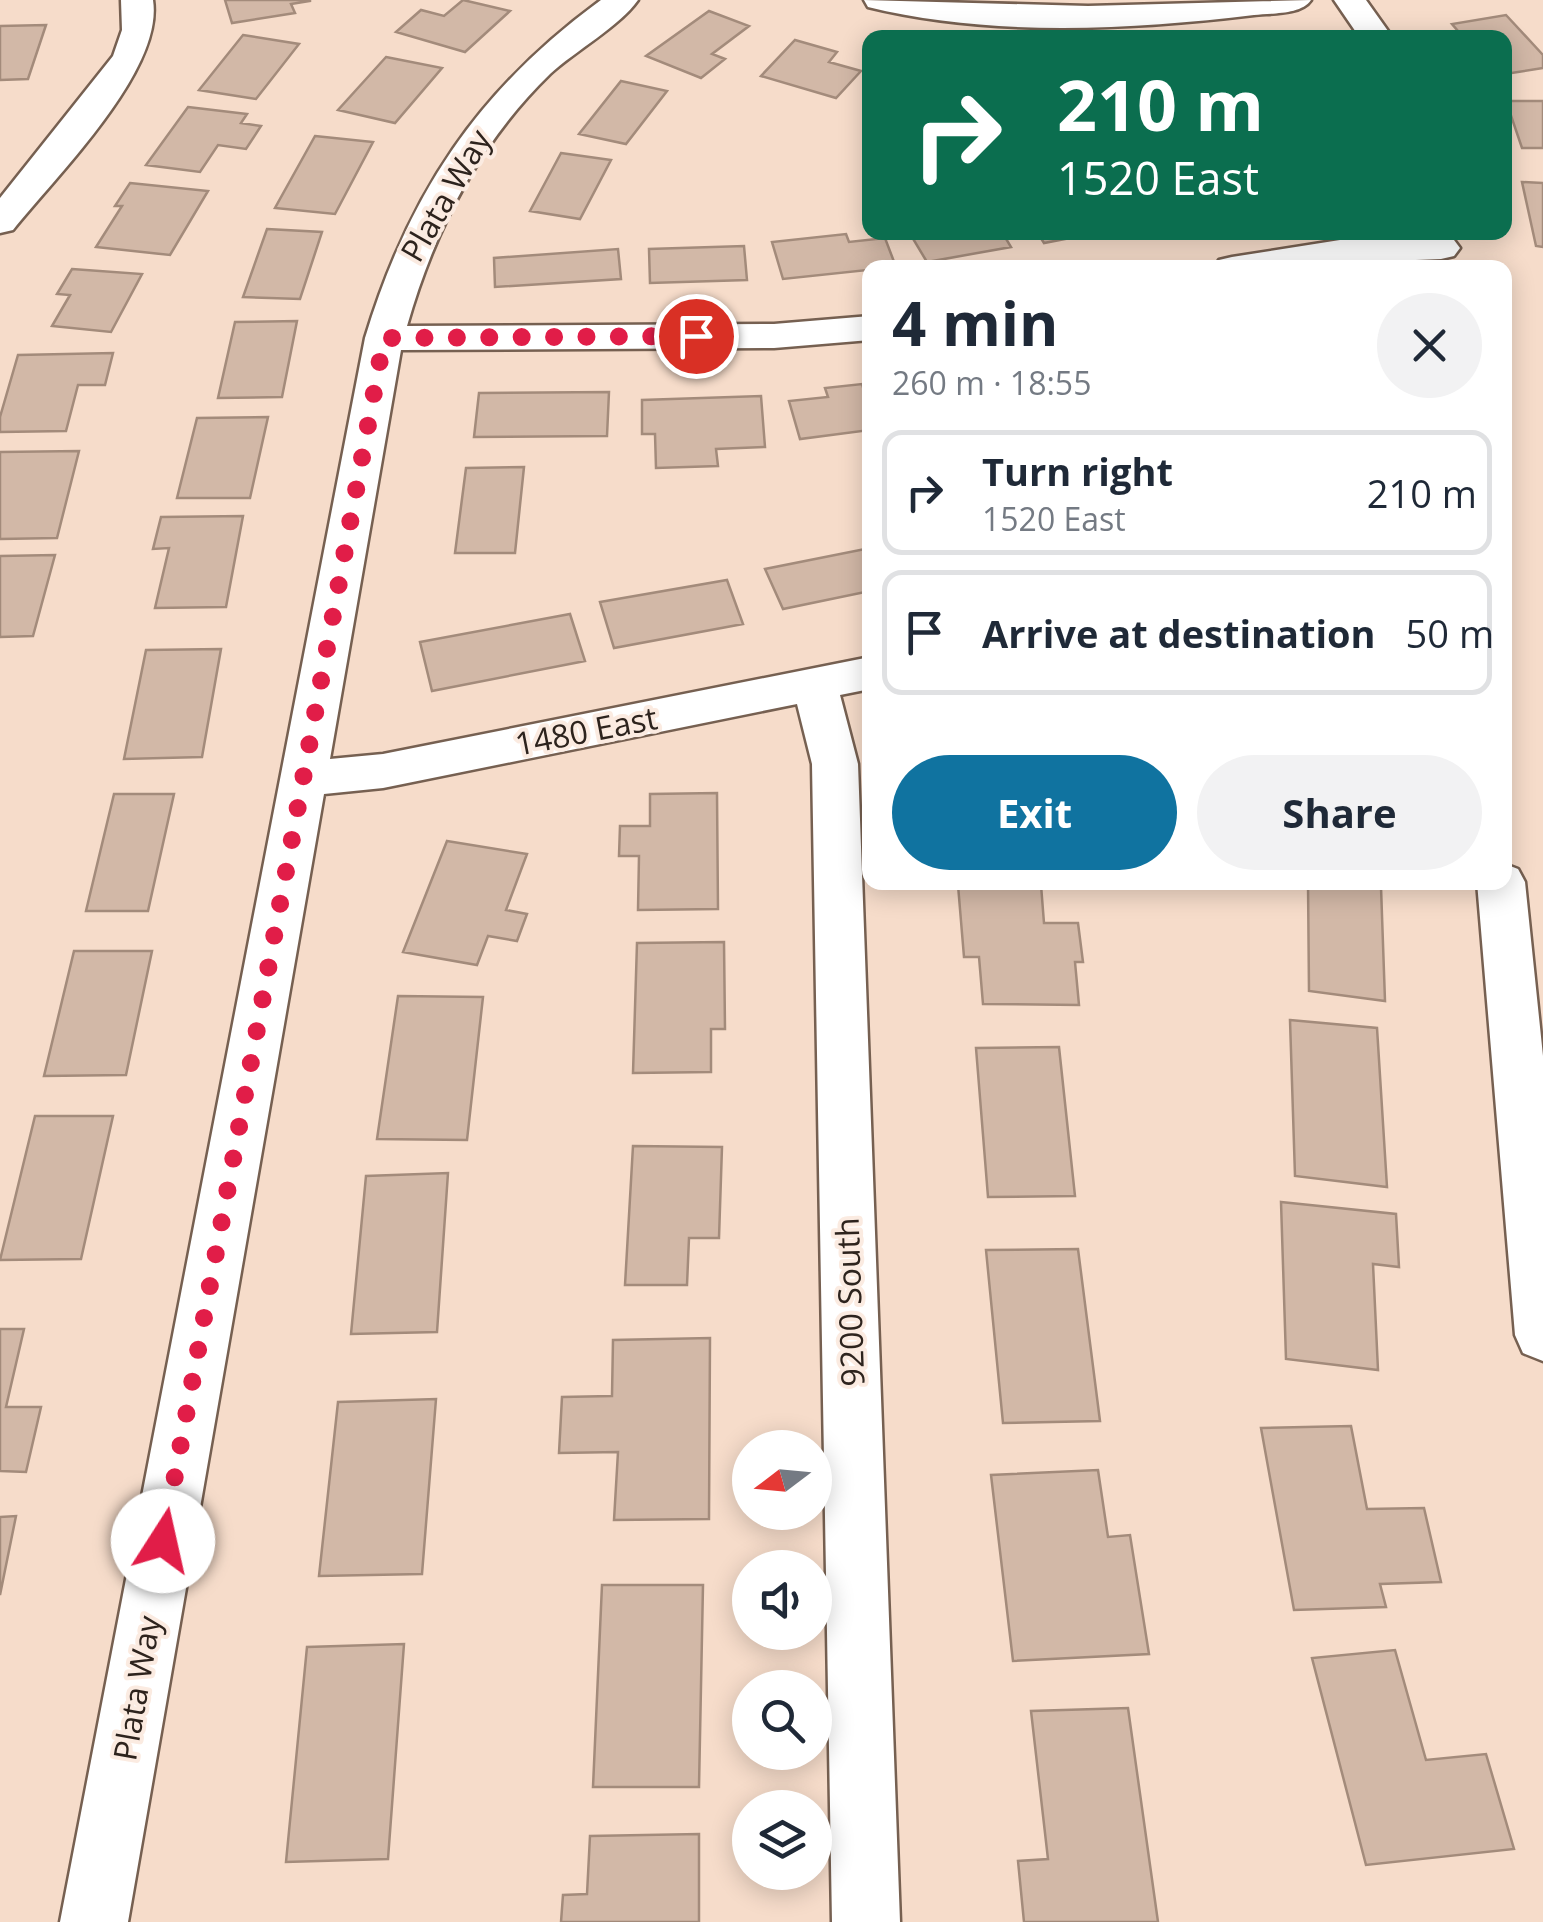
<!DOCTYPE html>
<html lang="en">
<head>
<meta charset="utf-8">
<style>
	body { margin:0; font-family:"Open Sans",sans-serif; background:#f2f2f3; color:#1f2937; height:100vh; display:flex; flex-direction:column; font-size:38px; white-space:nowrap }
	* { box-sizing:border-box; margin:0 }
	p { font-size:32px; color:#747a83 }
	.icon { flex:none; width:55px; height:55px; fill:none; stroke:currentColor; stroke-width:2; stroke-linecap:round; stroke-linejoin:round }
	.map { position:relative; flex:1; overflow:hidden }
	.sheet { position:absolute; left:862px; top:260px; width:650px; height:630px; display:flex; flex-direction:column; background:#fff; border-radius:20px; box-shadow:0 5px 25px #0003 }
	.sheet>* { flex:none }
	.top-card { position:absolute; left:862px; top:30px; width:650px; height:210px; border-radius:20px; box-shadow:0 5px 25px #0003; background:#0b6e4f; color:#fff; overflow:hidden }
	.needle { width:65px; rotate:254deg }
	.controls { position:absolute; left:732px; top:1430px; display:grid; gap:20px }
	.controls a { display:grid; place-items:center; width:100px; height:100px; border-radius:50%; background:#fff; box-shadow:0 5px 25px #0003; font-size:50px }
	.pin { position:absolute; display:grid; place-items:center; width:85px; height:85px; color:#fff; margin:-42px; border:5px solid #fff; border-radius:50%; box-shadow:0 2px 10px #0007 }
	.me { position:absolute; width:110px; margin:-55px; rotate:10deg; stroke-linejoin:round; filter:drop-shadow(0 0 8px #0008) }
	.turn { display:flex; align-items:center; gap:35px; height:210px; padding:0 30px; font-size:45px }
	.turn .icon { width:130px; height:130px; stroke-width:2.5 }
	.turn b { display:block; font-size:70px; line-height:85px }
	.round { display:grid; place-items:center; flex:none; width:105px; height:105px; border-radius:52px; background:#f2f2f3 }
	.overview { display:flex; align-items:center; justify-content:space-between; height:170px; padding:0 30px }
	h1 { font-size:60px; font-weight:700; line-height:75px }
	.cta { display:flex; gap:20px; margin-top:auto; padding:20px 30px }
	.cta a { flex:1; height:115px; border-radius:60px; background:#1073a0; color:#fff; font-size:40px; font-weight:700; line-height:115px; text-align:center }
	.cta a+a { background:#f2f2f3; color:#1f2937 }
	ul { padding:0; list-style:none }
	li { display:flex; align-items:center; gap:30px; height:125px; margin:0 20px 15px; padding:0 10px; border:5px solid #e0e1e3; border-radius:20px }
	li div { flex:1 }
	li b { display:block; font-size:38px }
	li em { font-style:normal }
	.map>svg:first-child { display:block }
</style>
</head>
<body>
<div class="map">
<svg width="1543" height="1922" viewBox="0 0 1543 1922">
	<rect width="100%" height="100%" fill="#f6dcca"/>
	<path fill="#d2b8a7" stroke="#a38b7b" stroke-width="2.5" d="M225,0H310V1L291,4L295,13L232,23Z
		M463,0L510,11L465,52L396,32L421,10L444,16Z
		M709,11L749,26L712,54L725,59L701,78L646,56Z
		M1506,15L1543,55V68L1505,74V38H1464L1452,24Z
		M46,25L28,79L0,80V26Z
		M243,35L299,44L256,99L199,90Z
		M795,40L837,52L829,62L861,71L836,98L761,76Z
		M386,57L442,68L395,123L338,110Z
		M621,81L667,91L626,144L579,134Z
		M1506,101H1543V148H1522Z
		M188,107L247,114L241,123L261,126L246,149L218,145L200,172L146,165Z
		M315,136L373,142L335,214L275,208Z
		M561,153L611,160L580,219L530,211Z
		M1522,182L1543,183V247L1536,246Z
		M130,183L208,191L170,255L96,247L122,206H115Z
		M267,229L322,232L300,299L243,297Z
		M909,232H1002L1011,247L927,262Z
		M1037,232H1101L1044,243Z
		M846,234L849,242L885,238L896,267L783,279L772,242Z
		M744,246L747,280L650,283L649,249Z
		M618,249L621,279L495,287L494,258Z
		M72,269L142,274L111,332L52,326L70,295L57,294Z
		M297,321L282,397L218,398L235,322Z
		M113,353L105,385H78L66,431L0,432V417L18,355Z
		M862,384L865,394L870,393V430L800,439L789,401L828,397L825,388Z
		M609,392L607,436L474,437L479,393Z
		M761,396L765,447L716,449L718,466L656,468L655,434H642V400Z
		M268,417L250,498H177L197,418Z
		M79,451L57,538L0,539V452Z
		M524,467L515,553H455L466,468Z
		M243,516L226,607L155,608L169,548L153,549L161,517Z
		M870,548V591L783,609L765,569Z
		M55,555L33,636L0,637V556Z
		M727,580L743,624L614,648L600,602Z
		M570,614L585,661L432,691L420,642Z
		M221,649L202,757L124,759L146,650Z
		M717,793L718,909L638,910L639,856H619L620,826H650V794Z
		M114,794H174L148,911H86Z
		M447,841L527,854L506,910L527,914L517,941L488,936L477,965L403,952Z
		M1308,882L1381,887L1385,1001L1309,991Z
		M958,885H1041L1044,923H1078L1083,962H1075L1079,1005L983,1004L979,957H964Z
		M724,942L725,1029H711V1072L633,1073L637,943Z
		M74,951H152L126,1075L44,1076Z
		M398,996L483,997L467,1140L377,1139Z
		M1290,1020L1377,1028L1387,1187L1295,1176Z
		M1059,1047L1075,1196L988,1197L976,1048Z
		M35,1116H113L81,1259L0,1260Z
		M633,1146L722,1147L719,1238H689L687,1285H625Z
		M448,1173L437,1332L351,1334L366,1176Z
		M1281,1202L1396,1214L1399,1267L1373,1264L1378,1370L1286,1359Z
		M1078,1249L1100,1421L1003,1423L986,1250Z
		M0,1329H24L6,1407H41L26,1472L0,1471Z
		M710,1338L709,1519L614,1520L618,1452L559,1453L562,1397L612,1396L613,1340Z
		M436,1399L422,1574L319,1576L338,1402Z
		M1351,1426L1367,1509L1424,1508L1441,1582L1380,1584L1386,1607L1294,1610L1261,1428Z
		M1098,1470L1108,1537L1130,1535L1149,1654L1013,1661L991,1475Z
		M16,1516L0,1595V1517Z
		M602,1585H703L699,1787H593Z
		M404,1644L388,1859L286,1862L307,1647Z
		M1395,1650L1426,1760L1486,1754L1514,1849L1366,1865L1312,1658Z
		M1128,1708L1158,1922H1024L1018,1861L1048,1859L1031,1711Z
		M699,1834V1922H561L563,1895L587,1894L590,1836Z"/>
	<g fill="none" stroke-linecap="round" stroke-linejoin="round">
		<g stroke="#766051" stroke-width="5">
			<path id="minor" d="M121,0H153C164,70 57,175 13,230L0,233V198L113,56L122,30Z
				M601,0H638C620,26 575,51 550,74C478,144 434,231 407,326L774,324L870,316V340L774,348L401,350L330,759L383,754L870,657V689L840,695L858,764L900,1922H832L812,764L797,704L383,788L324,794L128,1922H60L365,338C409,193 478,90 601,0Z
				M864,0L1088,6L1311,0C1301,15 1271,13 1254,15C1130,30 990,37 868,7Z
				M1334,0H1366L1393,38H1360Z
				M1359,237H1441L1454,240L1460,248L1454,256L1441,259L1214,268L1219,260L1232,257Z
				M1505,864L1518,869L1525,882L1543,1056V1361L1523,1353L1515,1335L1477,882H1505Z"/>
		</g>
		<use href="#minor" fill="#fff" fill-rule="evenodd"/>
	</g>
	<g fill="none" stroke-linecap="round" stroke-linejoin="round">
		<path stroke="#e11d48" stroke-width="18" stroke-dasharray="0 32.4" d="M163,1541L384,338L696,336"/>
	</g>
	<g text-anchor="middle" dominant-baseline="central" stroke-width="8" stroke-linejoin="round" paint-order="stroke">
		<g font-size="32" fill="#2d231d" stroke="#fbebe1">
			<text transform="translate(445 195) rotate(-60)">Plata Way</text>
			<text transform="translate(586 730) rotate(-11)">1480 East</text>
			<text transform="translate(849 1302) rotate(-92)">9200 South</text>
			<text transform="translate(136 1688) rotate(-80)">Plata Way</text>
		</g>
	</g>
</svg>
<div class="controls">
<a><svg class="needle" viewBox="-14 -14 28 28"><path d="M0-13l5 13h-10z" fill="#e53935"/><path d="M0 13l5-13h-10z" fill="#747a83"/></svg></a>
<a><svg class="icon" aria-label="sound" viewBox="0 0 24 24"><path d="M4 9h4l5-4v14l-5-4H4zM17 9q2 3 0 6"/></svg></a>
<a><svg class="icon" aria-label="search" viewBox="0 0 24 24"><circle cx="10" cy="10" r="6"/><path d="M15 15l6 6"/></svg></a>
<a><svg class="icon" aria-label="layers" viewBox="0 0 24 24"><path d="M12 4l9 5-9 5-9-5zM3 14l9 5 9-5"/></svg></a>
</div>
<div class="pin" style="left:696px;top:336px;background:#d93025"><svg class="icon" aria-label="arrive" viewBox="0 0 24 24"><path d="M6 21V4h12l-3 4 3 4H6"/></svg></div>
<svg class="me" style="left:163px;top:1541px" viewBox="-20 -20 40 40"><circle r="19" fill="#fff"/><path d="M0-13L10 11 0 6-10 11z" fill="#e11d48"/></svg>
<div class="top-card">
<div class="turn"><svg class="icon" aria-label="right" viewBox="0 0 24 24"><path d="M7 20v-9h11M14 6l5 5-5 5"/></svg><div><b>210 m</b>1520 East</div></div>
</div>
<section class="sheet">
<div class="overview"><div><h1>4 min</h1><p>260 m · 18:55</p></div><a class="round"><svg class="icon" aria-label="close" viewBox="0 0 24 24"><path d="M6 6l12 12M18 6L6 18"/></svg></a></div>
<ul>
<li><svg class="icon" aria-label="right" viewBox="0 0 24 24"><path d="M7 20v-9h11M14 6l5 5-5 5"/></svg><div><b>Turn right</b><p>1520 East</p></div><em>210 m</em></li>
<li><svg class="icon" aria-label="arrive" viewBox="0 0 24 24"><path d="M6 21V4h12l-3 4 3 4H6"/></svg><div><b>Arrive at destination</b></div><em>50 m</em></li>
</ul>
<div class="cta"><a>Exit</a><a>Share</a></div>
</section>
</div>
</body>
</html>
